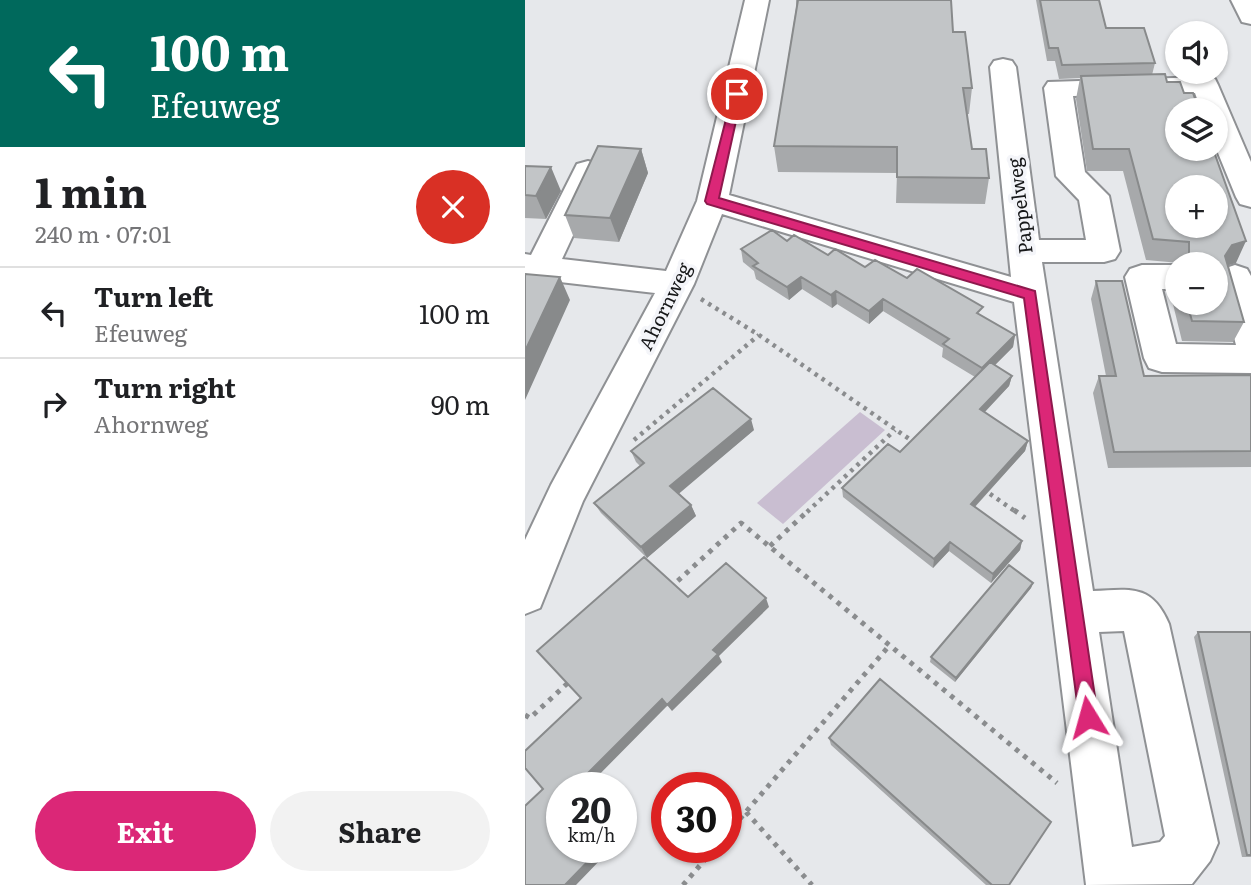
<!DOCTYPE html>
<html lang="en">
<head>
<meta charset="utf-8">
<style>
	body { margin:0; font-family:Literata,serif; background:#f2f2f2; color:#202124; height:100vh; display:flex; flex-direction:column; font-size:26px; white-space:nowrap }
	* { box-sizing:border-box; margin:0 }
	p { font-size:23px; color:#757577 }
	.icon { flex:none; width:38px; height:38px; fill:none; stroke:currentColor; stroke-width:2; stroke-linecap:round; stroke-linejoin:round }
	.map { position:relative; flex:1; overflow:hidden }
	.details { display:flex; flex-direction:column; background:#fff; width:525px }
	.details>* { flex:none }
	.guide { background:#00695c; color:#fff; overflow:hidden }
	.fabs { position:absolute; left:640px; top:21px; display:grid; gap:14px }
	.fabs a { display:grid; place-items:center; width:63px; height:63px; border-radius:50%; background:#fff; box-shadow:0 2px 5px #0004; font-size:35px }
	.speed { position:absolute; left:21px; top:772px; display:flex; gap:14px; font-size:35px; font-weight:700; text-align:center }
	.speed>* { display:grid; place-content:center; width:91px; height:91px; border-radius:50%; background:#fff; box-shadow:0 2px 5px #0004; line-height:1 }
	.speed small { font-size:18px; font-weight:400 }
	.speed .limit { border:10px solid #d22; background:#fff; color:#111 }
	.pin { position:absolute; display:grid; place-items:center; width:60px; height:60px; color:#fff; margin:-30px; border:4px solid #fff; border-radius:50%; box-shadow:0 2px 7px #0007 }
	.me { position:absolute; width:77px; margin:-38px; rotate:352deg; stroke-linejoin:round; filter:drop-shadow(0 0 5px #0008) }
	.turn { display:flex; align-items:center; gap:24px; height:147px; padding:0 35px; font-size:32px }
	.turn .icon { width:91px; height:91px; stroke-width:2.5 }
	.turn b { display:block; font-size:49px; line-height:60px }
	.round { display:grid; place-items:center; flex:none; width:74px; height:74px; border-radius:37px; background:#f2f2f2 }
	.head { display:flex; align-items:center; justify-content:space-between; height:119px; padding:0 35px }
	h1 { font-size:42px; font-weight:700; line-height:52px }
	.cta { display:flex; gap:14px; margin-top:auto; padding:14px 35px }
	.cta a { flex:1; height:80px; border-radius:42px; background:#db2777; color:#fff; font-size:28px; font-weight:700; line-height:80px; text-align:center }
	.cta a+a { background:#f2f2f2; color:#202124 }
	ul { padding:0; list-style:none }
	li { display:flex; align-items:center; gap:21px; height:91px; padding:0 35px; border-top:2px solid #e0e0e0 }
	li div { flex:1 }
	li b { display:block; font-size:26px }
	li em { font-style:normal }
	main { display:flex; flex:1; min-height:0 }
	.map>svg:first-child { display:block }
</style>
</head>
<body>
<main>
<section class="details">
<div class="guide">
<div class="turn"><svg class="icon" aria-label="left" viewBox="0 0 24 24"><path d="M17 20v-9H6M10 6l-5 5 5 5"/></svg><div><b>100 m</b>Efeuweg</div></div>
</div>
<div class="head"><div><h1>1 min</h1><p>240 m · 07:01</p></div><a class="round" style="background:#d93025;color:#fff"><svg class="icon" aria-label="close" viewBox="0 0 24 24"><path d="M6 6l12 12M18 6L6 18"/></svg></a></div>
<ul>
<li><svg class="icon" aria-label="left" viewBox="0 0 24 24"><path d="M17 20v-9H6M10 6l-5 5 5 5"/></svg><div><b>Turn left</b><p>Efeuweg</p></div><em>100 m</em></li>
<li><svg class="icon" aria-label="right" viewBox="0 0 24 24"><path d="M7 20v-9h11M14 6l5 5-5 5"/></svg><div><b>Turn right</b><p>Ahornweg</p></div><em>90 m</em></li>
</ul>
<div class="cta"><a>Exit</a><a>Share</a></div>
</section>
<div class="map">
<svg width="726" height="885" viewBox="0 0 726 885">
	<rect width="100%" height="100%" fill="#e6e8eb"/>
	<path fill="#c9bed1" d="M335,412L360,430L258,524L232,503Z"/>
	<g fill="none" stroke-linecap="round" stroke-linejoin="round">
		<g stroke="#8f9194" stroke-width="4">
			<path id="minor" d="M220,0H244L204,195L486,277L465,67L469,61L478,59L487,61L491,67L514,240H561L554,200L531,176L519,88L523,82L680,77L690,79L693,85L726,162V207L715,204L711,197L691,148V110H676L670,93L548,96L560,172L584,196L595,251L590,259L579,262H517L568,591C606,589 627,584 644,624L693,843L685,861L667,884L561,885L489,302L197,214L169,284L58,501L15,608L0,614V540L26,485L130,293L0,278V254L6,255L52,164L63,161L74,164L78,171L37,259L141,271L172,201ZM599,631L640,836L635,842L607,847L574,632Z
				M617,265H653V289H637L651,344L711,345L693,277L698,269L710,265L722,269L726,276V373L637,372L624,368L619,358L600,277L605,269Z"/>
		</g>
		<g stroke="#8f9194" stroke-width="4">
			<path id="major" d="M706,0H726V24L717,22Z"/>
		</g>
		<path stroke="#8a8c8e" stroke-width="4.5" stroke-dasharray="3.5 5" stroke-linecap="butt" d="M176,299L234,335L390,443
			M109,440L234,335
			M458,489L491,512
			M282,512L370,430"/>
		<path stroke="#8a8c8e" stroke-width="5" stroke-dasharray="4.5 6" stroke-linecap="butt" d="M489,510L500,518
			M245,546L284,510
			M145,588L216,523L532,783
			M0,715L5,718L46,680
			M221,812L287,885
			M201,835L364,646
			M158,885L191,847"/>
		<use href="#minor" fill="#fff" fill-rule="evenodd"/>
		<use href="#major" fill="#fff" fill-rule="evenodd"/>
	</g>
	<path fill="#a7a9ab" d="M271,0H426L428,32L447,88L444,114H442L447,149L464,178L460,204L371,203L372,173L253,172L249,146L271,8Z
		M511,0H574L581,28L630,63L627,75L711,263L703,265L719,322L708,342L657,341L645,292L653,272V303H691V264H655V263L621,260L598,171H562L551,99L555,78L534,79L530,61H522Z
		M116,149L123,173L94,242L49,238L40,215Z
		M0,166L36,191L21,219L0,218Z
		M262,241L340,267L382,278L456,315L490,335L488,347L470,365L487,376L484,386L460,412L503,441L500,451L450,507L497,541L495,550L466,583L424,551L408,568L318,497L317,488L375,452L450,377L417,357L418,348L358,311L344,324L312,304L307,308L277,289L264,300L231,279L229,271L218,262L216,249Z
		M571,281L619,376L726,375V467L583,468L568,393L574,376H581L566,299Z
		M229,430L153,493L166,505L171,516L122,558L76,513L69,503L115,466L111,462L106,451Z
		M508,583L506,588L430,682L405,662L406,657Z
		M673,632H726V857H717L669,637Z
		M304,738L484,885H461L306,745Z"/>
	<path fill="#888a8b" d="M116,149L123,173L94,242L85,218Z
		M26,167L36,191L21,219L11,196Z
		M721,241L711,263L697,267L700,256L707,245Z
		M35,277L45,300L0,400V351Z
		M276,277L277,289L264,300L262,287Z
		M311,291L312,304L307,308L306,295Z
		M358,299V311L344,324V311Z
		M490,335L488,347L455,380L457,368Z
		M487,376L484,386L453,419L455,409Z
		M226,419L229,430L150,497L145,486Z
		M503,441L500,451L444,513L446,504Z
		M166,505L171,516L122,558L116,547Z
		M497,541L495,550L466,583L468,574Z
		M425,542L424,551L408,568L409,559Z
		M508,583L506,588L430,682L431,678Z
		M241,598L244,607L194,656L197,662L147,711L142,705L188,650Z
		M137,699L142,706L61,788H48Z
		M37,798V810L31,804Z
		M68,847H73L80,855L51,885H40Z"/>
	<path fill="#c2c5c7" stroke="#888a8b" stroke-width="2" fill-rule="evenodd" d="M273,0H426L428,32H440L447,88H438L447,149H461L464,178L372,177V147L249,146Z
		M515,0H574L581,28H619L630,63L537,65L533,48H524Z
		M640,74L642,82H655L659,93H668L674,110H653V149H688L721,241L707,245L700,256L719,322L667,321L662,303H691V264H664V242L628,239L604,149H568L556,76ZM653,187H691V226H653Z
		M73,146L116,149L85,218L40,215Z
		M0,166L26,167L11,196L0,195Z
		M247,230L262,241L269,235L303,255L310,249L340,267L350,260L382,278L392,269L458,307L452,313L490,335L457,368L418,344L424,339L358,299L344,311L311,291L306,295L276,277L262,287L228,266L233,263L216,249Z
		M0,274L35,277L0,351Z
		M571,281H597L619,376L726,375V451L589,452L574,376H591Z
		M465,362L487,376L455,409L503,441L446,504L497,541L468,574L425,542L409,559L317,488L363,444L375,452Z
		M188,388L226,419L145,486L166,505L116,547L69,503L119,463L106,451Z
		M119,557L163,597L201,563L241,598L188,650L193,654L142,705L137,699L48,788H37V798L31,804L37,810V847H68L72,852L40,885H0V806L18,789L0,768V751L56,698L12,651Z
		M484,565L508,583L431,678L406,657Z
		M673,632H726V855H722Z
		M355,679L526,822L484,885H467L304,738Z"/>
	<path fill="#db2777" stroke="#8e194d" stroke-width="2" d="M208,92L217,94L194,198L510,291L573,717L570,724L563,727L556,724L554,717L499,298L182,204L180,201Z"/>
	<g text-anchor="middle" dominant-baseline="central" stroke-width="7" stroke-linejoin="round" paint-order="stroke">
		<g font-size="19" fill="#171819" stroke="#f4f5f9">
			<text transform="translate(494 206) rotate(-97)">Pappelweg</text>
			<text transform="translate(139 306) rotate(-64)">Ahornweg</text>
		</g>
	</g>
</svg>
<div class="fabs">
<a><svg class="icon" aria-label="sound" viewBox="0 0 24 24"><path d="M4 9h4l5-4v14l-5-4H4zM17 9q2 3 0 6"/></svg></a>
<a><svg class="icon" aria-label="layers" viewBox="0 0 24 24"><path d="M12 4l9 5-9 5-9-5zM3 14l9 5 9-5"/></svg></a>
<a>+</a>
<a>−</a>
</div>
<div class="speed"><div>20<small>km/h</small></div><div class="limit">30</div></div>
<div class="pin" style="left:212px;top:94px;background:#d93025"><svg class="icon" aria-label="arrive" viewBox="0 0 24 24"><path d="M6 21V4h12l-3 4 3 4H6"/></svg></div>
<svg class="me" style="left:563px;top:717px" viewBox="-20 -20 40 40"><path d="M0-17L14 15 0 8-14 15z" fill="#db2777" stroke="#fff" stroke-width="4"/></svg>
</div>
</main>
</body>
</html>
